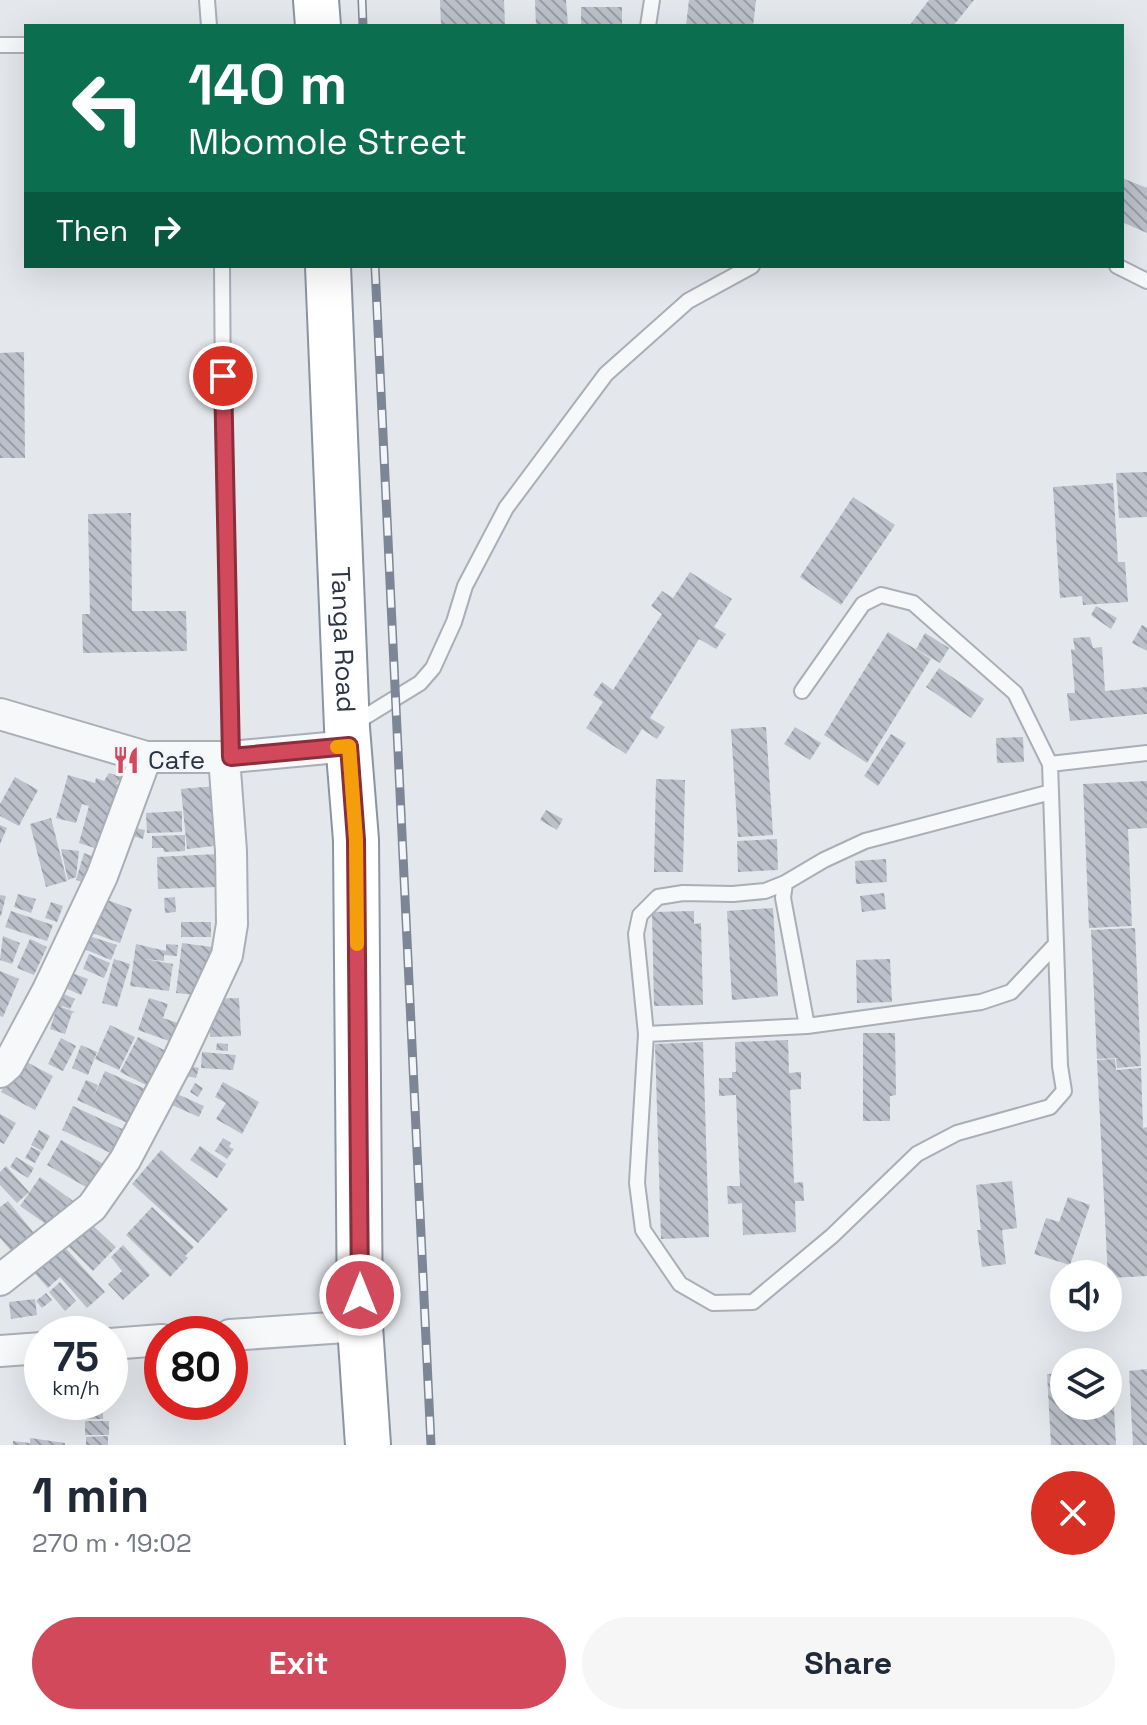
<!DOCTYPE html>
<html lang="en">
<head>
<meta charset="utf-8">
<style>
	body { margin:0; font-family:"Space Grotesk",sans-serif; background:#f6f6f7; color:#1f2937; height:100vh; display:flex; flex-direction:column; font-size:30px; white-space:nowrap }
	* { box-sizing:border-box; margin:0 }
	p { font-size:26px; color:#747a83 }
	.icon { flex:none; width:44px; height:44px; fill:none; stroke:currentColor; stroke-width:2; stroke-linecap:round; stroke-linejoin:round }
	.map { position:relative; height:1445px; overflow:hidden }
	.drawer { display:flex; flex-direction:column; background:#fff; flex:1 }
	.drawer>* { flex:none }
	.hud { position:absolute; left:24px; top:24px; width:1100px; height:244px; border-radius:0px; box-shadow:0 8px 32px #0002; background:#0b6e4f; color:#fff; overflow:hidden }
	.controls { position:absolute; left:1050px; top:1260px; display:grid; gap:16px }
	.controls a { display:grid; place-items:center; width:72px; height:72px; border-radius:50%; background:#fff; box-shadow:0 8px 32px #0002; font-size:40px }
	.speed { position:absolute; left:24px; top:1316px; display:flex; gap:16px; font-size:40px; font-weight:700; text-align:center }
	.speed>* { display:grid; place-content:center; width:104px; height:104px; border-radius:50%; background:#fff; box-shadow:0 8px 32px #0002; line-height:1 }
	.speed small { font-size:20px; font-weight:400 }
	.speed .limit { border:12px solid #d22; background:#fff; color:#111 }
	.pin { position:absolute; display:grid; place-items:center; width:68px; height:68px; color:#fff; margin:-34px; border:4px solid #fff; border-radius:50%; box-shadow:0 2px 8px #0007 }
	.me { position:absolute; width:88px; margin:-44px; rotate:0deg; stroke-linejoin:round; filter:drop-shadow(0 0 6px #0008) }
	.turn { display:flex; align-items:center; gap:28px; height:168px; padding:0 32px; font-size:36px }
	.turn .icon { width:104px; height:104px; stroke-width:2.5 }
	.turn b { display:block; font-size:56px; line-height:68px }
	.then { display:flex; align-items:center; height:76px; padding:0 32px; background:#0003; gap:16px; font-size:30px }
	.round { display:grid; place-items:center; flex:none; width:84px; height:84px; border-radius:42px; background:#f6f6f7 }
	.overview { display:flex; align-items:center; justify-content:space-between; height:136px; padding:0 32px }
	h1 { font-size:48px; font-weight:800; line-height:60px }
	.action { display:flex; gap:16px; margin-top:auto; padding:16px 32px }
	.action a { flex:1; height:92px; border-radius:48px; background:#d1495b; color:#fff; font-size:32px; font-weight:800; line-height:92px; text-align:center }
	.action a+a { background:#f6f6f7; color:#1f2937 }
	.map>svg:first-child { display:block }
</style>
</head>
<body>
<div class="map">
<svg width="1147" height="1445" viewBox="0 0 1147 1445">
	<defs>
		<pattern id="building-back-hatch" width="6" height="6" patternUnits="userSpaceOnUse" patternTransform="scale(2)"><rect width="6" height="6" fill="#bbc0ca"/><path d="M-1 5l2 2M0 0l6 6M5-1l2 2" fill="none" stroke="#989da6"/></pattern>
	</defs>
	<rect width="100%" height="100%" fill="#e4e7ec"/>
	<path fill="url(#building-back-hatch)" d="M440,0H504L505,26H441Z
		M535,0H566L568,26H536Z
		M689,0H756L753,26H686Z
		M929,0H974L953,26H909Z
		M581,7H622V26H581Z
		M1122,178L1147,188V233L1122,222Z
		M24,352L25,458H0V353Z
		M1147,472V517L1119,518L1116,473Z
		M1113,483L1118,562H1125L1128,602L1083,605L1082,596L1060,598L1053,487Z
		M853,497L895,525L841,605L800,577Z
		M131,513L132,611H186L187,651L83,653L82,614H90L88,514Z
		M690,572L732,599L714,627L726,634L716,649L699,639L650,718L665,727L657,739L642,729L626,754L586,728L603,702L593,695L602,682L613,690L662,614L651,606L662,591L673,598Z
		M1096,606L1117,618L1111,629L1091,615Z
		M1142,625L1147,628V651L1132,643Z
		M888,632L931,659L867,763L824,735Z
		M925,633L949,648L940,663L916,649Z
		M1090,637L1093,648L1102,647L1105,691L1147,687V714L1070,721L1067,693H1075L1071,649L1075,650L1073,638Z
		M939,668L984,699L971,718L926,687Z
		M766,727L773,835L738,837L731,729Z
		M795,727L821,743L810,760L784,744Z
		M891,734L906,743L878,786L864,776Z
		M1023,737L1024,762L997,763L996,738Z
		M109,773L122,777L116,784L123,786L104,851L79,843L89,806L82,804L76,823L56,818L68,775L95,783L96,778L104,781Z
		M15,777L38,790L19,826L0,816V804Z
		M656,779L685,780L683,872H654Z
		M1147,781V828L1128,829L1132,926L1089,928L1083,784Z
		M216,786L223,845L187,849L181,789Z
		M546,810L563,819L557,830L540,820Z
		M182,811V832L147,833L146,813Z
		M51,818L67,881L46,887L30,824Z
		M0,825L7,828L0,844Z
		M135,828L145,830L143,839L133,836Z
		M185,835V851L164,852L163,848H152V836Z
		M777,839L778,870L738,872L737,841Z
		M61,849L79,851L76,877L68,880Z
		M84,853L99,859L90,884L76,880Z
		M217,854L218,887L158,889L157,857Z
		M886,859L887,882L856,884L855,861Z
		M884,893L886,909L862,912L860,896Z
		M18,894L36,899L31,913L14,907Z
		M0,895L6,896L1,916H0Z
		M99,897L132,909L120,943L87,931Z
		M175,897L176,912L165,913L164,898Z
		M51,902L63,906L57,922L45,918Z
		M773,908L778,996L732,1000L727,911Z
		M11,911L53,925L47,941L5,927Z
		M694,911V924L701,923L703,1005L654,1006L652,912Z
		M181,922H211V937H181Z
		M1135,928L1141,1066L1117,1068L1116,1059L1119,1058L1097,1059L1091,930Z
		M3,936L20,943L12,964L0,960Z
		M89,936L117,945L111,960L84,949Z
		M30,939L47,947L34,975L17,968Z
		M182,943L212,947L206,996L176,993Z
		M136,944L166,951V944L178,945L177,956L164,955V961L144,959L173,964L169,991L130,986Z
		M89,954L110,963L104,978L83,969Z
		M114,959L130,964L117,1007L102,1003Z
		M890,959L892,1002L857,1003L856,960Z
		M0,971L19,979L3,1017L0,1016Z
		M69,972L88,979L81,995L63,987Z
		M57,991L75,999L70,1009L62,1006L61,1007L75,1012L72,1013L65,1034L50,1029L57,1007L51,1004Z
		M149,998L168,1004L163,1018L178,1023L172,1042L138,1030Z
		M239,998L241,1036L210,1037L208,999Z
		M110,1025L135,1037L119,1070L95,1059Z
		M863,1033H895L896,1095L890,1096V1121H863Z
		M138,1037L174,1055L154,1089L120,1072Z
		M61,1038L76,1046L63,1071L48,1064Z
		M788,1040L789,1073L801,1072V1089L790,1090L794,1183L803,1182L804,1201H795L796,1232L743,1235L742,1203L728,1204L727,1186H740L736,1095L719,1096V1078H732V1072H736L735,1042Z
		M703,1042L709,1237L661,1239L655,1044Z
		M217,1043L228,1044V1051L216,1050Z
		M81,1045L97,1052L88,1075L72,1068Z
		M202,1052L236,1055L233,1070L201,1068Z
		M19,1058L53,1076L35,1110L1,1092Z
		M1115,1059L1116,1070L1141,1068L1143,1128L1147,1127V1276L1108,1278L1097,1060Z
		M190,1066L199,1068L196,1078L187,1076Z
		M105,1071L150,1091L134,1126L77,1100L86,1080L98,1085L92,1100Z
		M223,1082L259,1102L242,1134L216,1119L226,1103L215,1097Z
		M195,1083L203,1088L198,1097L190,1092Z
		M177,1094L204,1106L199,1117L172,1105Z
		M73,1106L133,1134L121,1158L62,1130Z
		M0,1114L16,1123L4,1144L0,1142Z
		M39,1130L50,1136L42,1151L31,1145Z
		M223,1138L231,1143L229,1147L234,1149L227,1159L215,1151Z
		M61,1140L109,1167L95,1192L47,1165Z
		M200,1146L226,1164L217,1178L190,1160Z
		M31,1147L41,1152L35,1163L25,1158Z
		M161,1150L228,1209L198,1243L132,1184Z
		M16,1157L34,1168L28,1178L10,1167Z
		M6,1166L29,1192L17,1203L0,1185V1172Z
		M40,1177L76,1203L56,1231L20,1206Z
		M1012,1181L1017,1228L1002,1230L1006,1264L982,1267L977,1230H981L976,1185Z
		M1068,1197L1090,1205L1070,1265L1034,1254L1046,1218L1059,1222Z
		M8,1201L42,1243L20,1261L0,1238V1207Z
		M152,1207L194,1247L185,1256L188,1258L170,1277L126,1235Z
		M90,1223L116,1247L93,1271L68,1246Z
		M61,1243L105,1292L87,1308L60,1277L48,1288L31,1269Z
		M123,1245L150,1275L123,1300L108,1284L122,1271L111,1257Z
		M60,1282L76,1301L65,1311L49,1292Z
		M46,1293L52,1300L42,1308L36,1301Z
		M35,1299L37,1315L11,1319L9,1302Z
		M1147,1369V1445H1133L1129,1371Z
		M1108,1370H1112L1116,1445H1051L1047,1374L1064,1373V1406H1108Z
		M103,1413V1419H85L84,1414Z
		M85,1421H109V1435H85Z
		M108,1436V1445H86V1437Z
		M30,1438L65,1443V1445H13V1441L30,1443Z"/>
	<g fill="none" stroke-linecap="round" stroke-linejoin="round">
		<g stroke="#a9aeb7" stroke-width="18">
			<path id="service" d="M207,0L209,26
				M648,26L652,0
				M0,45H26
				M222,266L223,404L231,757
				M1117,266L1147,281
				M802,691L863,604L881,595L913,603L1015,693L1050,764L1051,792L1060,1066L1064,1091L1050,1107L957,1133L917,1154L832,1236L753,1302L713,1303L680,1284L643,1230L637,1183L646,1034L636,934L640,915L658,897L683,893L733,894L765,891L785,883L824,860L865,841L1051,792
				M355,723L420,683L433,668L454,622L465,586L506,508L606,374L688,301L752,266
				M1050,764L1147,753
				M785,883L783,898L807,1026
				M646,1034L807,1026L981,1002L1011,992L1056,944"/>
		</g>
		<g stroke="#a9aeb7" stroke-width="34">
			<path id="minor" d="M0,714L146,757H231L349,746
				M0,1072L8,1065L48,990L102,876L146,757
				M0,1280L92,1207L125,1160L178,1060L227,955L232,924L231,851L224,757
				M230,1335L360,1326
				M110,1344L162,1340
				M0,1351L42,1348"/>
		</g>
		<g stroke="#8b94a3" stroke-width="48">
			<g id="trunk">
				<path d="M316,0L318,26"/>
				<path id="s1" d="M328,266L347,728L356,840L360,1326L368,1445"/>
			</g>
		</g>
		<use href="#service" stroke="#f7f8fa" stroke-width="14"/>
		<use href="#minor" stroke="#f7f8fa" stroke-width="30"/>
		<use href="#trunk" stroke="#fff" stroke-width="44"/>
		<g stroke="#7d8696" stroke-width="9">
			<path id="rail" d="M362,0L363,26
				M375,266L431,1445"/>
		</g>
		<use href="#rail" stroke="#f4f6f9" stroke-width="6" stroke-dasharray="18" stroke-linecap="butt"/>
	</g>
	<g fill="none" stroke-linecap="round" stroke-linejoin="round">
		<g stroke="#882f3b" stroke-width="20">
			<path id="route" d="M223,376L231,757L349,746L356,840L360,1295"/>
		</g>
		<use href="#route" stroke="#d1495b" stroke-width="14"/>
		<path stroke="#f59e0b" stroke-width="14" d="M337,747L349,746L356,840L357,944"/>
	</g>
	<defs>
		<g id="restaurant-bare" transform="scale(2.16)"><path d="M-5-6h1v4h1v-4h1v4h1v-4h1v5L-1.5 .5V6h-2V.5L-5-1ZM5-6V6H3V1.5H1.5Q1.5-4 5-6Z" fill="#d1495b" stroke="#f4f6f9" stroke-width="2.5" paint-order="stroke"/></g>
	</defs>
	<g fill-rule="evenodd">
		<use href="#restaurant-bare" x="126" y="760"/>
	</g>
	<g text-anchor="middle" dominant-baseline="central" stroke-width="6" stroke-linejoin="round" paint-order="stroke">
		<g font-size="26" fill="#2b3445" stroke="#f4f6f9">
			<text stroke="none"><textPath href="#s1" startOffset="374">Tanga Road</textPath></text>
		</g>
		<g font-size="26" fill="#2b3445" stroke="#f4f6f9" text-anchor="start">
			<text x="148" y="760">Cafe</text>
		</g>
	</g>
</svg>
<div class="controls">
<a><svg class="icon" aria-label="sound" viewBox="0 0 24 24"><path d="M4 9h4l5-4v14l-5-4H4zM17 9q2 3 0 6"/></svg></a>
<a><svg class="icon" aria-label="layers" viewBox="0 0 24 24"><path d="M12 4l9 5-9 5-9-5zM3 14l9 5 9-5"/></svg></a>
</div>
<div class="speed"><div>75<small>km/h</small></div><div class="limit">80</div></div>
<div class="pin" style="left:223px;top:376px;background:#d93025"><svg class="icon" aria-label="arrive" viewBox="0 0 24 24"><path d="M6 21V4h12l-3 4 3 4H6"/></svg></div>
<svg class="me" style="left:360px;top:1295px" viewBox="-20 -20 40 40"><circle r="17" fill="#d1495b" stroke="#fff" stroke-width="3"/><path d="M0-11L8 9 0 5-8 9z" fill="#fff"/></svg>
<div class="hud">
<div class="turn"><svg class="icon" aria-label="left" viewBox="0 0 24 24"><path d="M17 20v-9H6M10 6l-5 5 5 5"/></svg><div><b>140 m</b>Mbomole Street</div></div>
<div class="then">Then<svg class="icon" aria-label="right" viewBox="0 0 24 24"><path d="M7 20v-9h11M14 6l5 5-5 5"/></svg></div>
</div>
</div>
<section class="drawer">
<div class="overview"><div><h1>1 min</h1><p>270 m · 19:02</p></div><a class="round" style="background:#d93025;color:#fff"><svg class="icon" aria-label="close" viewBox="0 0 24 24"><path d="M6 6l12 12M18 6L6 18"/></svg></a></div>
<div class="action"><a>Exit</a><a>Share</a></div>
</section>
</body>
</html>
